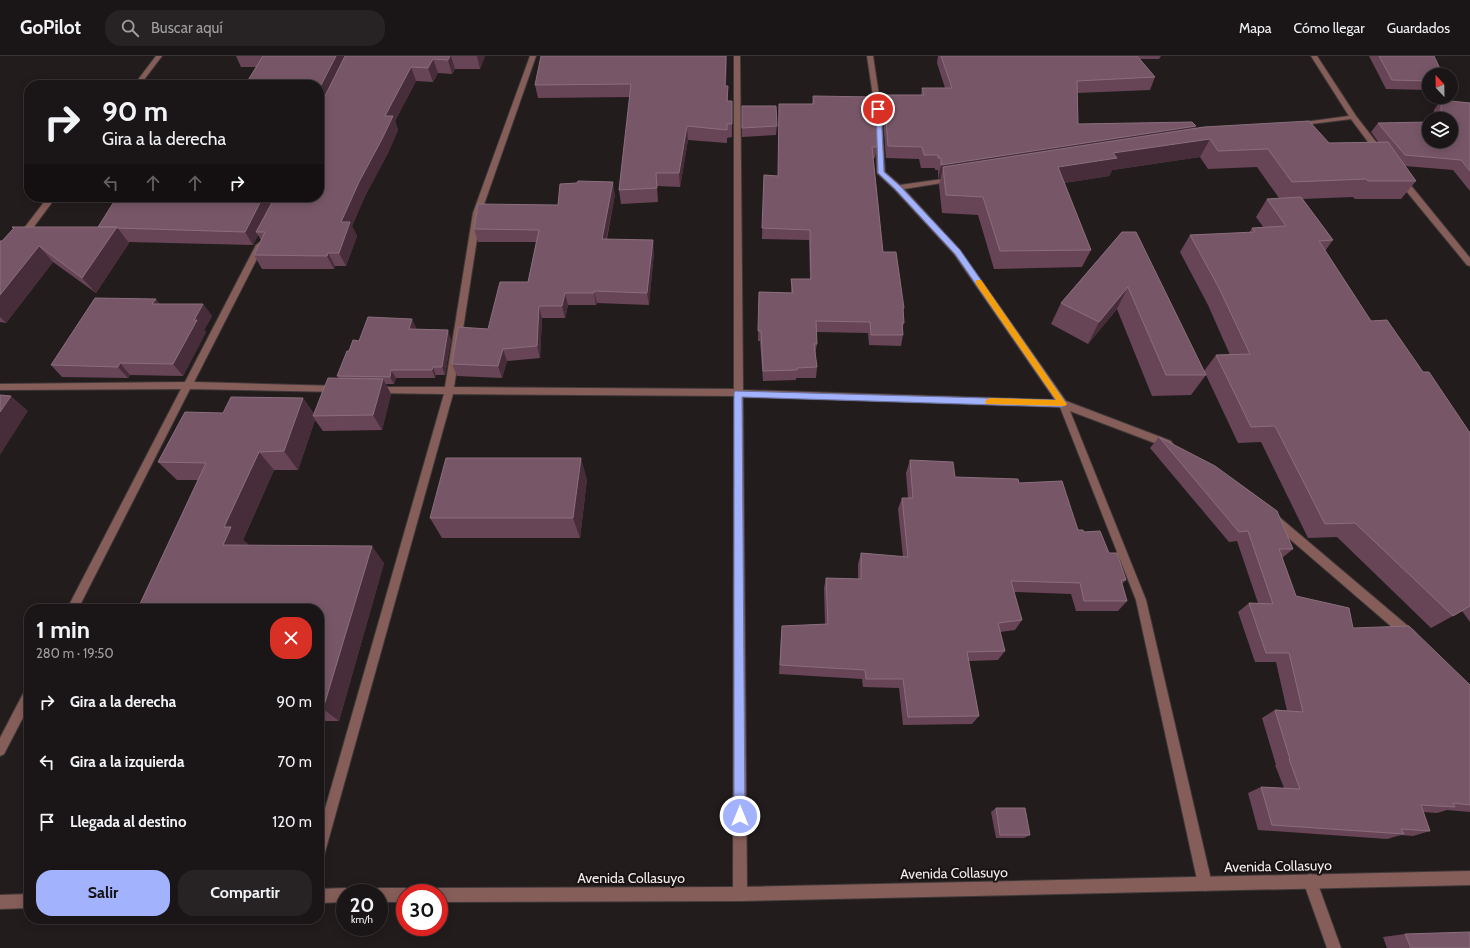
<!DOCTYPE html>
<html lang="es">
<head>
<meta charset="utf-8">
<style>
	body { margin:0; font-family:Cabin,sans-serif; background:#272223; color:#f1f3f6; height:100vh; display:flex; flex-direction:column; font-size:15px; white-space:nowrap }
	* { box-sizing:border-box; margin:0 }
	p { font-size:13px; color:#9f9fa1 }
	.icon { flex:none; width:22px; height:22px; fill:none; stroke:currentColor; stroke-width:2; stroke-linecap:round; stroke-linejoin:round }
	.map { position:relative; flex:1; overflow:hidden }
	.side { position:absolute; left:24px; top:548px; width:300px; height:320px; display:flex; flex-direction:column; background:#1a1516; border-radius:16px; box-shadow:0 2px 10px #0003,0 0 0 1px #383435 }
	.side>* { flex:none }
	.top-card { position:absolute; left:24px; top:24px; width:300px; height:122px; border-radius:16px; box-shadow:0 2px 10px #0003,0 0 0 1px #383435; background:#1a1516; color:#f1f3f6; overflow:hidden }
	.needle { width:26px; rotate:338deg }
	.fabs { position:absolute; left:1422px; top:12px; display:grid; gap:8px }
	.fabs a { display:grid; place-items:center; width:36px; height:36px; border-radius:50%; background:#1a1516; box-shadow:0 2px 10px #0003,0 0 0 1px #383435; font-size:20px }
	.speed { position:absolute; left:336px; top:828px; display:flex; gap:8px; font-size:20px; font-weight:700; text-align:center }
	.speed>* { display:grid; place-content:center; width:52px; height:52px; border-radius:50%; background:#1a1516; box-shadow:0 2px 10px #0003,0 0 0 1px #383435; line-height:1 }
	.speed small { font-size:10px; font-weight:400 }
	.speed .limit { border:6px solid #d22; background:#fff; color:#111 }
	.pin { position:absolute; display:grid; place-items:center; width:34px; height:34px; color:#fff; margin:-17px; border:2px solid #fff; border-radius:50%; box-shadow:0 1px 4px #0007 }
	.me { position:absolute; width:44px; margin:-22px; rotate:0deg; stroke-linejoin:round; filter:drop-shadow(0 0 3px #0008) }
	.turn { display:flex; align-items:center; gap:14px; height:84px; padding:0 12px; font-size:18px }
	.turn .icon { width:52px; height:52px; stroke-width:2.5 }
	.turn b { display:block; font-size:28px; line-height:34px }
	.lanes { display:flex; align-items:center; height:38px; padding:0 12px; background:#0003; justify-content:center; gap:20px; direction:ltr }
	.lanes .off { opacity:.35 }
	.round { display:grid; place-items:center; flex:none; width:42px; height:42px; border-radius:16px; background:#272223 }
	.overview { display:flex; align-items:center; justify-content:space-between; height:68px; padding:0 12px }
	h1 { font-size:24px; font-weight:700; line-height:30px }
	.action { display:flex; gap:8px; margin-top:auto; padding:8px 12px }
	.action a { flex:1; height:46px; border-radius:16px; background:#a3b2fd; color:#111; font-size:16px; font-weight:700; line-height:46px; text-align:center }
	.action a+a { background:#272223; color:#f1f3f6 }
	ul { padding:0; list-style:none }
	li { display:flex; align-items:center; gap:12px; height:60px; padding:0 12px }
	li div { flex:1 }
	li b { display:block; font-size:15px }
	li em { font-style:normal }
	header { display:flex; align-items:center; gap:24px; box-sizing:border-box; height:56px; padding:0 20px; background:#1a1516; border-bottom:1px solid #383435 }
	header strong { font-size:19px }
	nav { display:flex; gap:22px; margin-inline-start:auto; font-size:14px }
	.search { width:280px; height:36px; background:#272223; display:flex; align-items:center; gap:10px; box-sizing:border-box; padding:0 14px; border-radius:16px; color:#9f9fa1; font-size:15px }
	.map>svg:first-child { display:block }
</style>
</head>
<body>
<header>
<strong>GoPilot</strong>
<div class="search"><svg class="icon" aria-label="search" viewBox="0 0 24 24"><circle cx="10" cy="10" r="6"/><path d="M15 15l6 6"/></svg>Buscar aquí</div>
<nav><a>Mapa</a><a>Cómo llegar</a><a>Guardados</a></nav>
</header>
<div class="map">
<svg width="1470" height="892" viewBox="0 0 1470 892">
	<rect width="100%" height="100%" fill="#231c1d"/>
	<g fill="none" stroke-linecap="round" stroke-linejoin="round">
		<g stroke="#40393a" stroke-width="2">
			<path id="minor" d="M156,0H162L140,29H134Z
				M530,0H536L481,157L454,331L734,333V0H740L743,334L1055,344L954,198L895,134L877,117L875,53L867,0H873L881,53L885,116L900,129L957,121L958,123L954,125L904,133L960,194L1066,345L1171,385L1173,388L1171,391L1168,392L1070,355L1146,544L1212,828L1210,833L1205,835L1200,833L1198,828L1136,544L1060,351L743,341L747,838L745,843L740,845L735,843L733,838L734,340L453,338L325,796L324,801L319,802V774L444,338L376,337L371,334L376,331H445L473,157Z
				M1311,0H1317L1356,60L1384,96L1383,98H1377L1351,63L1295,70L1294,69L1297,67L1349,60Z
				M1398,121H1404L1470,202V210L1467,209L1398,125Z
				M48,141H56L24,184H18V180Z
				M260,186L264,189L194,326L338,330L343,333L338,336L190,333L78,553H67L181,333L0,334V328L185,326L256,189Z
				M1274,459L1278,460L1415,576L1417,580L1415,584L1411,585L1407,584L1270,466L1269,463L1270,460Z
				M29,632V650L4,698L0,700V682L25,634Z
				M1310,818L1315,820L1341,892H1327L1303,825L1305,820Z"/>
		</g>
		<g stroke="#40393a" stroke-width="2">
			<path id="tertiary" d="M1470,815V829L740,845L439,846V837H433L434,834L439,832L740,831Z
				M345,832L350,834L351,837H345V846L319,847V833Z
				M379,832H405L410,834L411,837H405V846H379V837H373L374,834Z
				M29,838V852L0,853V839Z"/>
		</g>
		<use href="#minor" fill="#865e59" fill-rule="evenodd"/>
		<use href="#tertiary" fill="#865e59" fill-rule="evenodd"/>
	</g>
	<path fill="#684556" d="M236,0H485L480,13H455L452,18L438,17L433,26L416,25L395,65L398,74L388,97L365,140L352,170L357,180L346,210H335L334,213H262L254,199L261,184L258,179L253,189L128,186L129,187L96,237L53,206L6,267L0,266V185H2L13,173L12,171H98L319,141L257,11H241Z
		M541,0H727L726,30L728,45H732V81L727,82V87L688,84L680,131L657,130L658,146L621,148L619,134L630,41L538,42L535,29Z
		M938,0H1161L1159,3H1140L1155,21L1150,34L1077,37L1078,68L1196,70L1195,72L1329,87H1379L1371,76L1378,67L1429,85L1451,63H1434V54L1441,44L1470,47V135L1453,114L1405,110L1416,125L1401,143H1355L1353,141L1302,143L1333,184L1325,195L1371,265L1423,316L1470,377V566L1462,555L1431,572L1337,481L1308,482L1261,386L1238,387L1206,319L1191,339L1152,340L1117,253L1088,288L1051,268L1061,247L1122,176L1204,315L1216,299H1230L1208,249L1180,196L1190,179L1249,177L1252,172H1264L1256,161L1267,143L1279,142L1257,111L1208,113L1200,101L1112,114L1109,120L1064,127L1091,194L1082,211L994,213L978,159L942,157L939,129L941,121L938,122V114H935V112H921L919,103L886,102L882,52L884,39H921L922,32H945L937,7Z
		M1369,0H1434L1429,19V34L1386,33Z
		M813,40L877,91L875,102H873L883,196L904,252L903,255L904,267L902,273L903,279L901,290L869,289L868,277L816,276L817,288L815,299L817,311L816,322H796V324L763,325L760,285H758L759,236L791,237V223H810L809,184L762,183L764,119L778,120L779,48H812Z
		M742,50L777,70L776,79L742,81Z
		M615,138L607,183L654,196L649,249L597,247L596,249H568L565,262H542L540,302L507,305L502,322L457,320L452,308L488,273L528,226L536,186H478L474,173Z
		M160,248H203L212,260L204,274L206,276L183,320L130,319L128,322L62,321L51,309Z
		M416,271L415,273L451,283L445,319H436L435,322H396L394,328H386L391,338L382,374L323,375L315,364L298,414H274L243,484L248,488L247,489L384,507L339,665H319V553L142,552L139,550L198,424H177L158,406L223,357L303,342L314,358L339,322L337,320L349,295L359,285Z
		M1159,381L1293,493L1282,502L1296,540L1353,572L1470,629V756L1447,754L1437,757L1423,756L1430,775L1413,780L1401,779L1387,783L1258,774L1248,737L1261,731L1284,732L1275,709H1276L1262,662L1275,654L1287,655L1276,606H1255L1238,556L1249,547H1258L1237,485L1229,486L1150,392Z
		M910,404L955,421L1019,427L1078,474L1084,476L1109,497L1126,524L1122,528L1127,545L1118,555H1076L1071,538L1014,536L1022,564L1015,574L1000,576L1005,595L998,604L969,605L979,660L972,668L903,669L899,632L863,631L862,623L779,618L781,580L782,570L825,568L824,532L826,522L858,523V508L861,497L903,501L898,453L902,442H908L906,417Z
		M587,423L580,482H442L430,462Z
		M996,752L1030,779L1024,782H996L991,756Z
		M1405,878L1470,892H1387L1383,881Z"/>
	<path fill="#462d39" d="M336,0H349L319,59V33Z
		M450,0H451L455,13L452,18L448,4Z
		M477,0H485L480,13Z
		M726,0H727L725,43V30Z
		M433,3L438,17L433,26L428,12Z
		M411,11L416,25L395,65L398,74L388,97L365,140L352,170L357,180L346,210L339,197L341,166L385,60Z
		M687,70L688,84L680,131L679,117Z
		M1196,70L1189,83L943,111L941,121L938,122L941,109Z
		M1210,83L1200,101L1112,114L1109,120L1051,129L1058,111L1113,97Z
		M613,126L615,138L604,195L602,183Z
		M263,141H278L256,176L258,179L253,189L245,176Z
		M117,171L129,187L96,237L82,222Z
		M653,184L654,196L649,249L647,237Z
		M39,190L53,206L6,267L0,261V239Z
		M328,197L335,210L334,213L327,200Z
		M1128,231L1117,253L1088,288L1099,266Z
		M594,235L597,247L596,249L594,237Z
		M565,237L568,249L565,262L562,250Z
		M156,243L165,254L152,248Z
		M203,248L212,260L204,274L206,276L183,320L173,308L194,264Z
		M539,250L542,262L540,302L537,290Z
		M412,263L416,271L412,281L409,273Z
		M448,274L451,283L445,319L442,311Z
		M503,293L507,305L502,322L498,310Z
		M120,307L130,319L128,322L118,311Z
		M433,311L436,319L435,322L432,314Z
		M391,314L396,322L394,328L390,321Z
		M383,323L391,338L382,374L373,359Z
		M11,340L28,355L0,399V356Z
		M303,342L315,360H313L315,364L298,414L284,395Z
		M259,396L274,414L243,484L248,488L241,505L223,489L224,471Z
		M581,402L587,423L580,482L573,462Z
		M372,490L384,507L339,665L323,653Z"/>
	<path fill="#775767" stroke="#8a6e7c" d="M263,0H336L319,33V29H245Z
		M345,0H450L448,4L433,3L428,12L411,11L385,60H393L382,83L359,126L341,166H350L339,197H328L327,200L254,199L265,176H256L275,141H319V52Z
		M541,0H726L725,30H728L727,45H732V68H727V74L687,70L679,117H656L657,132L619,134L631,28L535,29Z
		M941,0H1137L1155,21L1077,25L1078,68L1192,66L1196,70L941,109V102H938V99H924L922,91L888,90L884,39H924L922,32H952Z
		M1379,0H1434L1443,19H1429V25L1392,24Z
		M813,40L875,41L877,91H872L883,196H896L904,252H903L904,267H902L903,279H871L870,266L816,265L817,288H814L817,311L797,312V314L763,315L761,275H758L759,236L793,237L791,223H811L810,174L762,172L764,119L778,120L779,48H814Z
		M1441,44L1470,47V115L1461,104L1405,99L1378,67L1429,66V85H1451V63H1441Z
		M742,50H776L777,70L742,72Z
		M1309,65L1329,87L1388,86L1416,125H1368L1366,123L1292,126L1268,93L1218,95L1210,83L1113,97L1117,102L1058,111L1091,194L1000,195L983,141L946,139L943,111L1204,71Z
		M578,125L613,126L602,183L653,184L647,237L594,235V237H565L562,250H539L537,290L503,293L498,310L452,308L458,271L488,273L500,226H528L539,174L474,173L478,148L558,149L560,128L577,127Z
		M117,141H263L245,176L117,172V171H98Z
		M1301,141L1333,184L1319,185L1371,265L1387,264L1423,316H1429L1470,377V550L1453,560L1355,467L1325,468L1275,370L1251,371L1216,299L1250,298L1219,232L1190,179L1255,176L1252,172L1286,170L1267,143Z
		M12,171H117L82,222L39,190L0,239V185H2L14,172Z
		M1122,176H1136L1206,319H1166L1128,231L1099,266L1061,247Z
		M95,242L156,243L152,248H203L194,264H197L173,308L120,307L118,311L51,309Z
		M368,261L412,263L409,273L448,274L442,311H433L432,314H391L390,321L337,320L347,295H349L353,284L359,285Z
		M328,322L383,323L373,359L313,360Z
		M0,339L11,340L0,356Z
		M231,341L303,342L284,395L259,396L224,471H231L223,489L372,490L323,653H319V553H142L144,550H139L206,407L158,406L185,356L223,357Z
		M1159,381L1215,410L1277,455L1293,493H1279L1296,540L1349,552L1353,572L1409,570L1470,629V749L1453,747L1455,751L1421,749L1430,775L1401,773L1404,778L1272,769L1261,731L1300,733L1289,703H1290L1275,654L1303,656L1289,597H1266L1249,547L1273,548L1248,475L1239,476Z
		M446,402H581L573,462H430Z
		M910,404L953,406L955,421L1018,423L1019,427L1062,425L1078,474H1083L1084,476L1100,475L1109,497H1117L1126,524H1121L1127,545H1084L1080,527L1011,525L1022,564L998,567L1005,595L967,596L979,660L908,661L903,623H866L865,614L780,609L782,570L828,568L826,522L861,523V497L908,501L902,442H913Z
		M996,752H1025L1030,779H1000Z
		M1470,876V892H1411L1405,878Z"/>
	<path fill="#a3b2fd" stroke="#6a74a4" d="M876,51L881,53L884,116L900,130L960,194L1067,348L1062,351L742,341L745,760L744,764L740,765L736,764L734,760V337L735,335L1056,344L955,198L895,133L878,117Z"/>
	<path fill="#f59e0b" d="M976,224H981L1065,346L1067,348L1065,350L986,348L985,345L989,342L1056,344L976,228Z"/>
	<g text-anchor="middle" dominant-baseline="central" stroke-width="4" stroke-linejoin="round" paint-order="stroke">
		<g font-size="14" fill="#f2edee" stroke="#1a1314">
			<text transform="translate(1278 810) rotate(-1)">Avenida Collasuyo</text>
			<text transform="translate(954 817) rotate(-1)">Avenida Collasuyo</text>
			<text x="631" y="822">Avenida Collasuyo</text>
		</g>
	</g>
</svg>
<div class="fabs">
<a><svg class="needle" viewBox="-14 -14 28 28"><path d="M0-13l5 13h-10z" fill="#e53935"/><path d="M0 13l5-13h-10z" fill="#9f9fa1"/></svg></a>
<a><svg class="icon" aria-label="layers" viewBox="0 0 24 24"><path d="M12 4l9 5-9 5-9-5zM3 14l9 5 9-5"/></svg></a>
</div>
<div class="speed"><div>20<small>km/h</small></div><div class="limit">30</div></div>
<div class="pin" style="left:878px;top:53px;background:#d93025"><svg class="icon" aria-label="arrive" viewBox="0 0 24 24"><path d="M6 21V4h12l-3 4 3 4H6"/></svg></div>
<svg class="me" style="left:740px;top:760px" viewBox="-20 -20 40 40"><circle r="17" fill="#a3b2fd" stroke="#fff" stroke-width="3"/><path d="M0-11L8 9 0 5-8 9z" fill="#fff"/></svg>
<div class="top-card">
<div class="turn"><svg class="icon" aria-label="right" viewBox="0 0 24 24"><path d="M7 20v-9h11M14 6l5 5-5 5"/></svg><div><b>90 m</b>Gira a la derecha</div></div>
<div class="lanes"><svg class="icon off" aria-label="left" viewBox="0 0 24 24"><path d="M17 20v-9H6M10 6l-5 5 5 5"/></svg><svg class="icon off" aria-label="ahead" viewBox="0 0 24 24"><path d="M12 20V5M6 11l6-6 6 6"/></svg><svg class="icon off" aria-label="ahead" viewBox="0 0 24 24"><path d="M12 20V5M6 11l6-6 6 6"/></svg><svg class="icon" aria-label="right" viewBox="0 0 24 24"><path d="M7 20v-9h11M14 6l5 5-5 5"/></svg></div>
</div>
<section class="side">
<div class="overview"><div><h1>1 min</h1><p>280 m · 19:50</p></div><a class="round" style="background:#d93025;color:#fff"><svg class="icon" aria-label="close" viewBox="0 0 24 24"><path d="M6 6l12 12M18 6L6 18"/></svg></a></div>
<ul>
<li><svg class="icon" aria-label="right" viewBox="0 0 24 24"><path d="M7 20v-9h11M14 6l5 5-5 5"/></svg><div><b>Gira a la derecha</b></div><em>90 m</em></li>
<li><svg class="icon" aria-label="left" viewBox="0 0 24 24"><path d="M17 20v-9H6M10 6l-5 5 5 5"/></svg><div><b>Gira a la izquierda</b></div><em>70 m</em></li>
<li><svg class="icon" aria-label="arrive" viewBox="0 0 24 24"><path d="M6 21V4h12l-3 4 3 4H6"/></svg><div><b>Llegada al destino</b></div><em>120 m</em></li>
</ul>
<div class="action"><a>Salir</a><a>Compartir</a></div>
</section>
</div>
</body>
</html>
